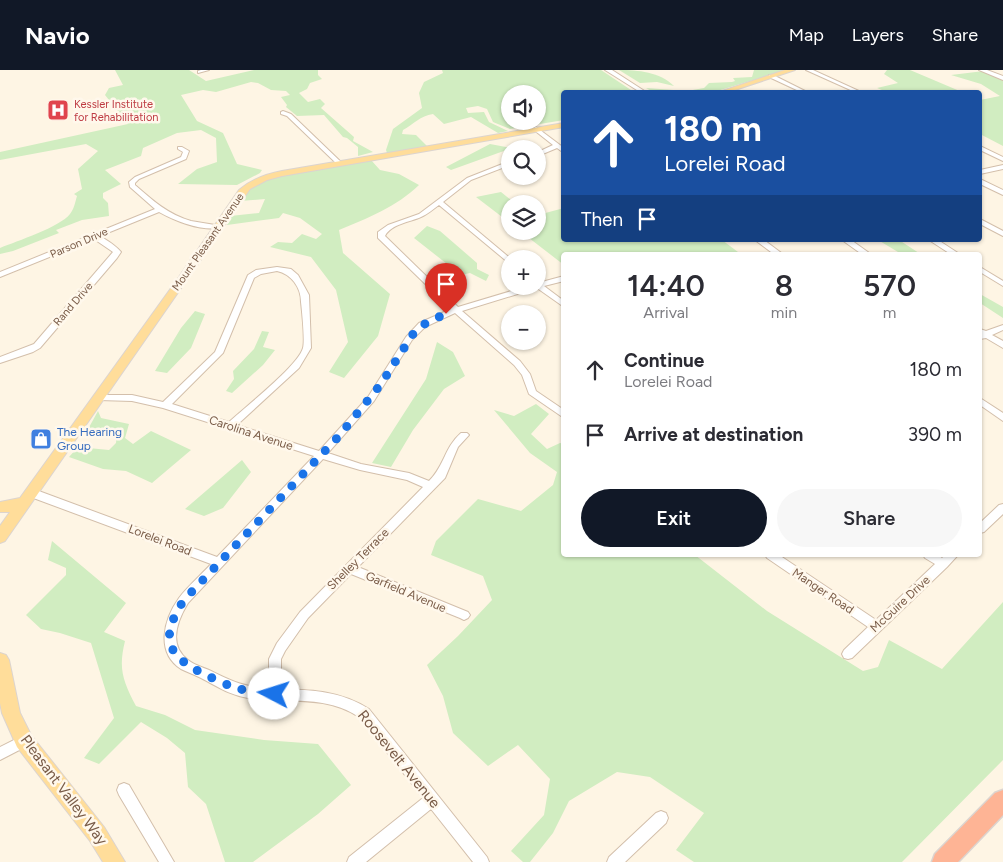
<!DOCTYPE html>
<html lang="en">
<head>
<meta charset="utf-8">
<style>
	body { margin:0; font-family:Figtree,sans-serif; background:#f7f7f7; color:#2b2b33; height:100vh; display:flex; flex-direction:column; font-size:19px; white-space:nowrap }
	* { box-sizing:border-box; margin:0 }
	p { font-size:16px; color:#7c7c81 }
	.icon { flex:none; width:28px; height:28px; fill:none; stroke:currentColor; stroke-width:2; stroke-linecap:round; stroke-linejoin:round }
	.map { position:relative; flex:1; overflow:hidden }
	.details { position:absolute; left:561px; top:182px; width:421px; height:305px; display:flex; flex-direction:column; background:#fff; border-radius:5px; box-shadow:0 1px 4px #0004 }
	.details>* { flex:none }
	.guide { position:absolute; left:561px; top:20px; width:421px; height:152px; border-radius:5px; box-shadow:0 1px 4px #0004; background:#1a4fa0; color:#fff; overflow:hidden }
	.buttons { position:absolute; left:501px; top:15px; display:grid; gap:10px }
	.buttons a { display:grid; place-items:center; width:45px; height:45px; border-radius:50%; background:#fff; box-shadow:0 1px 4px #0004; font-size:25px }
	.pin { position:absolute; display:grid; place-items:center; width:42px; height:42px; color:#fff; margin:-51px -21px; border-radius:50% 50% 50% 0; rotate:-45deg; box-shadow:0 0 5px #0007 }
	.pin .icon { rotate:45deg }
	.me { position:absolute; width:55px; margin:-28px; rotate:275deg; stroke-linejoin:round; filter:drop-shadow(0 0 4px #0008) }
	.turn { display:flex; align-items:center; gap:18px; height:105px; padding:0 20px; font-size:22px }
	.turn .icon { width:65px; height:65px; stroke-width:2.5 }
	.turn b { display:block; font-size:35px; line-height:42px }
	.then { display:flex; align-items:center; height:48px; padding:0 20px; background:#0003; gap:10px; font-size:19px }
	.eta { display:flex; justify-content:space-evenly; align-items:center; height:85px; text-align:center }
	.eta b { font-size:30px; font-weight:600; line-height:35px }
	.cta { display:flex; gap:10px; margin-top:auto; padding:10px 20px }
	.cta a { flex:1; height:58px; border-radius:30px; background:#111827; color:#fff; font-size:20px; font-weight:600; line-height:58px; text-align:center }
	.cta a+a { background:#f7f7f7; color:#2b2b33 }
	ul { padding:0; list-style:none }
	li { display:flex; align-items:center; gap:15px; height:65px; padding:0 20px }
	li div { flex:1 }
	li b { display:block; font-size:19px }
	li em { font-style:normal }
	header { display:flex; align-items:center; gap:30px; box-sizing:border-box; height:70px; padding:0 25px; background:#111827; color:#fff }
	header strong { font-size:24px }
	nav { display:flex; gap:28px; margin-inline-start:auto; font-size:18px }
	.map>svg:first-child { display:block }
</style>
</head>
<body>
<header>
<strong>Navio</strong>
<nav><a>Map</a><a>Layers</a><a>Share</a></nav>
</header>
<div class="map">
<svg width="1003" height="792" viewBox="0 0 1003 792">
	<rect width="100%" height="100%" fill="#fef5e4"/>
	<path fill="#d1edc1" fill-rule="evenodd" d="M115,0H189L206,11L254,0H318V5L322,9L310,13L307,19L299,23L308,32L320,29L325,34L321,38L354,67L353,71L373,82L358,86V77L347,68L343,67L324,45L297,46L286,37L287,35L281,27L290,25L286,21L271,20L258,13L251,12L216,22L203,20L181,25L197,51L223,63L237,94L262,100L260,103L237,115L178,114L197,99L217,92L216,68L201,60L177,63L143,78L141,86L105,100L121,114L103,123V128L108,133L109,146L82,150L56,160L59,163L13,181L0,184V178C17,171 60,157 70,144C74,139 75,133 77,126L74,124L82,119L78,99L98,81L86,74L0,90V82L128,54L105,25L109,18L123,15Z
		M442,0H601L634,22H564V50L510,59L493,52L487,39L478,36L466,38L468,43L484,42L489,52L508,61L498,63L471,47L444,54L433,44C420,46 414,54 403,60L402,64L416,65L427,76L387,83L386,80L393,59L422,38L419,23L424,12L443,3ZM510,24H538V51H510Z
		M619,0C638,0 660,2 674,16L657,12L640,13Z
		M754,0H786L714,22H653L646,18L687,21L704,18L709,13L732,12L735,11L733,8L752,7Z
		M887,0H910L962,22H887L877,18L898,13L884,4Z
		M984,1L1003,9V76L980,64V30L1000,26L981,14L951,5Z
		M490,74L512,78L451,100L446,97Z
		M371,90L380,100L399,104L419,115C396,137 368,148 339,160L343,183L390,224L378,266L344,308L329,302L348,272L336,220L311,187L270,177L278,172L292,173L302,164L316,169L322,164L300,148L283,143L279,148L227,155L230,146L259,143L265,129L240,131L248,120L260,112L282,105Z
		M501,122L516,134H510V153L476,127Z
		M564,138V170H722L742,185H564V195L520,161H538V145Z
		M427,156L440,161L477,193V199L489,205L486,211L470,203L461,205L414,168Z
		M878,170H899L922,185H903Z
		M980,224L1003,237V248L980,233Z
		M195,241L205,244L191,278L167,303L155,301L181,258Z
		M262,261L269,262L263,277L275,280L263,295L232,323L226,321L234,309L233,301L254,279Z
		M437,272L453,282L465,306L444,319L413,360L391,397L372,393L426,309Z
		M536,334L549,344L531,364L547,379L560,373L564,374V485H695L767,541L863,601L878,597L889,570L942,599L1003,532V690L902,792H694L676,780L704,743L650,707L617,702L569,731L553,763L530,792H523L511,781L544,745L550,709L518,675L488,696L453,663L443,626L427,595L458,566L492,530L483,506L431,485L436,471L478,429L521,441L553,415L557,402L530,383L494,340L514,346Z
		M98,341L101,348L129,354L125,368L133,374L151,361L191,380L152,413L126,401L103,399L69,387L78,377L109,380L116,373L117,363L87,361Z
		M242,390L251,402L223,438L204,446L185,439Z
		M52,471L126,533L104,562L125,571C118,599 123,611 136,636L165,645L195,660L264,670L318,674L351,715L318,744L253,792H225L206,734L188,717L185,683L167,668L141,652L99,694L84,688L114,648L91,573L60,563L41,559L26,545L66,505V498L48,490Z"/>
	<g fill="none" stroke-linecap="round" stroke-linejoin="round">
		<g stroke="#d3bfab" stroke-width="2">
			<path id="minor" d="M201,0H209L198,3V1Z
				M605,0H612L646,22H640Z
				M806,0H813L861,22H855Z
				M979,0H987L1003,6V10Z
				M769,5H773L807,22H801L769,7Z
				M283,41L291,44L341,92V94H337L287,46L281,44V42Z
				M536,57L564,78V83L557,78L538,86V82L553,75L534,60L533,59Z
				M980,76L1003,87V91L980,80Z
				M178,77H182L189,81L186,89L139,109L135,113V115C152,130 169,145 191,151C201,153 211,154 221,156V158C201,161 177,152 159,142L100,166C108,171 115,175 121,182L117,188L40,278L33,282L0,293V287L34,274L113,182L94,169L0,207V202L155,139L130,117L129,112L135,107L181,87L183,82L178,79Z
				M510,91V95L471,110L443,132L511,189L510,194L439,135C433,139 428,144 421,147C410,152 391,154 385,166L458,237L528,216H538V213L564,206V211L544,216L564,231V237L537,218L462,241L520,291L530,304L536,321L564,340V348L529,324L522,305L514,295L455,243L425,257L412,270L374,331L328,383L361,394L409,403L429,411C445,395 444,378 461,363H467L469,365L458,377L445,408L358,497L468,542L470,545L468,548L464,550L460,548L351,504L308,548L285,581L281,589V619C313,620 341,621 369,639L487,787L489,792H473L431,739L366,792H347L349,787L423,728L359,647C324,624 287,634 248,628C229,625 215,615 199,607C193,604 187,602 181,599C155,582 164,549 179,528C188,516 201,505 211,494L28,426L27,423L32,419L36,420L217,487L314,386L163,338L132,331L99,330L94,327L96,325H132L163,332L215,282L248,205L256,200L277,197L291,199L298,205L309,225L311,278L299,298L237,355L319,381L368,327L406,267L419,253L451,239L378,168V162L388,155L419,144L467,108ZM277,201C291,204 301,217 301,232C302,241 305,271 303,278C298,296 244,338 229,352L172,334L223,283L254,208L261,204ZM323,389L360,400L407,410L423,417L300,542L277,573L269,589V618C242,617 232,611 209,600C202,597 194,595 188,590C168,575 177,551 188,533Z
				M1003,95V99L980,104V100Z
				M980,109L1003,120V125L980,114Z
				M980,149L1003,161V166L980,154Z
				M755,170H764L784,185H775Z
				M842,170H851L872,185H863Z
				M929,170H938L961,185H952Z
				M980,197L1003,211V216L980,202Z
				M1003,255V260L992,265L1003,271V278L986,268L980,269V259L986,261Z
				M980,328L1003,343V351L980,335Z
				M1003,434V444L984,462L980,463V453L999,435Z
				M765,485H779L876,550L935,494L925,488L923,485H938L942,488L945,485H958L947,497L852,588L848,589L844,588L842,584L844,580L868,557L767,488Z
				M24,665L29,667L31,671L29,675L0,690V677Z
				M124,713L129,715L174,792H159L119,725L117,720L119,715Z
				M661,741L666,743L668,748L666,753L625,792H607L609,787L656,743Z"/>
		</g>
		<g stroke="#dcd4cf" stroke-width="2">
			<path id="major" d="M785,0H795L729,22H719Z
				M564,53V57L282,106L267,110L250,119L5,471L0,473V456L10,442H0V432L20,428L179,207L239,120C252,109 266,104 282,101Z
				M0,583L6,585L9,590L20,643L31,665L104,757L125,792H103L90,771L17,677L2,643L0,633Z"/>
		</g>
		<g stroke="#dcd4cf" stroke-width="3">
			<path id="highway" d="M1003,720V745L958,792H932L935,784L995,723Z"/>
		</g>
		<use href="#minor" fill="#fff" fill-rule="evenodd"/>
		<use href="#major" fill="#ffdd9a" fill-rule="evenodd"/>
		<use href="#highway" fill="#feb495" fill-rule="evenodd"/>
	</g>
	<g fill="none" stroke-linecap="round" stroke-linejoin="round">
		<path stroke="#1a73e8" stroke-width="9" stroke-dasharray="0 16.2" d="M274,624C243,622 230,617 202,603C164,584 161,565 184,530L339,366L381,314L415,261L429,251L446,244"/>
	</g>
	<defs>
		<g id="hospital-square" transform="scale(1.125)"><rect x="-9" y="-9" width="18" height="18" rx="4" fill="#e0444e" stroke="#fff8ec"/><path d="M-5-5h3v3.5h4V-5h3V5h-3V1.5h-4V5h-3Z" fill="#fff"/></g>
		<g id="shop-square" transform="scale(1.125)"><rect x="-9" y="-9" width="18" height="18" rx="4" fill="#3f7fe0" stroke="#fff8ec"/><path d="M-5-2.5h2.3a2.7 3.5 0 0 1 5.4 0H5L5.5 6h-11ZM-1.5-2.5h3a1.5 2.3 0 0 0-3 0Z" fill="#fff"/></g>
	</defs>
	<g fill-rule="evenodd">
		<use href="#hospital-square" x="58" y="40"/>
		<use href="#shop-square" x="41" y="369"/>
	</g>
	<g text-anchor="middle" dominant-baseline="central" stroke-width="5" stroke-linejoin="round" paint-order="stroke">
		<g font-size="11" fill="#be3a42" stroke="#fff8ec" text-anchor="start">
			<text x="74" y="34">Kessler Institute<tspan x="74" dy="13">for Rehabilitation</tspan></text>
		</g>
		<g font-size="11" fill="#795b47" stroke="#fff8ec">
			<text transform="translate(208 172) rotate(-55)">Mount Pleasant Avenue</text>
			<text transform="translate(79 173) rotate(-23)">Parson Drive</text>
			<text transform="translate(73 234) rotate(-49)">Rand Drive</text>
		</g>
		<g font-size="12" fill="#366cbe" stroke="#fff8ec" text-anchor="start">
			<text x="57" y="362">The Hearing<tspan x="57" dy="14">Group</tspan></text>
		</g>
		<g font-size="12" fill="#795b47" stroke="#fff8ec">
			<text transform="translate(251 363) rotate(18)">Carolina Avenue</text>
			<text transform="translate(160 470) rotate(21)">Lorelei Road</text>
			<text transform="translate(358 489) rotate(-45)">Shelley Terrace</text>
			<text transform="translate(823 521) rotate(34)">Manger Road</text>
			<text transform="translate(406 522) rotate(23)">Garfield Avenue</text>
			<text transform="translate(900 534) rotate(-43)">McGuire Drive</text>
		</g>
		<g font-size="15" fill="#795b47" stroke="#fff8ec">
			<text transform="translate(399 689) rotate(51)">Roosevelt Avenue</text>
			<text transform="translate(64 720) rotate(53)">Pleasant Valley Way</text>
		</g>
	</g>
</svg>
<div class="buttons">
<a><svg class="icon" aria-label="sound" viewBox="0 0 24 24"><path d="M4 9h4l5-4v14l-5-4H4zM17 9q2 3 0 6"/></svg></a>
<a><svg class="icon" aria-label="search" viewBox="0 0 24 24"><circle cx="10" cy="10" r="6"/><path d="M15 15l6 6"/></svg></a>
<a><svg class="icon" aria-label="layers" viewBox="0 0 24 24"><path d="M12 4l9 5-9 5-9-5zM3 14l9 5 9-5"/></svg></a>
<a>+</a>
<a>−</a>
</div>
<div class="pin" style="left:446px;top:244px;background:#d93025"><svg class="icon" aria-label="arrive" viewBox="0 0 24 24"><path d="M6 21V4h12l-3 4 3 4H6"/></svg></div>
<svg class="me" style="left:274px;top:624px" viewBox="-20 -20 40 40"><circle r="19" fill="#fff"/><path d="M0-13L10 11 0 6-10 11z" fill="#1a73e8"/></svg>
<div class="guide">
<div class="turn"><svg class="icon" aria-label="ahead" viewBox="0 0 24 24"><path d="M12 20V5M6 11l6-6 6 6"/></svg><div><b>180 m</b>Lorelei Road</div></div>
<div class="then">Then<svg class="icon" aria-label="arrive" viewBox="0 0 24 24"><path d="M6 21V4h12l-3 4 3 4H6"/></svg></div>
</div>
<section class="details">
<div class="eta">
<div><b>14:40</b><p>Arrival</p></div>
<div><b>8</b><p>min</p></div>
<div><b>570</b><p>m</p></div>
</div>
<ul>
<li><svg class="icon" aria-label="ahead" viewBox="0 0 24 24"><path d="M12 20V5M6 11l6-6 6 6"/></svg><div><b>Continue</b><p>Lorelei Road</p></div><em>180 m</em></li>
<li><svg class="icon" aria-label="arrive" viewBox="0 0 24 24"><path d="M6 21V4h12l-3 4 3 4H6"/></svg><div><b>Arrive at destination</b></div><em>390 m</em></li>
</ul>
<div class="cta"><a>Exit</a><a>Share</a></div>
</section>
</div>
</body>
</html>
